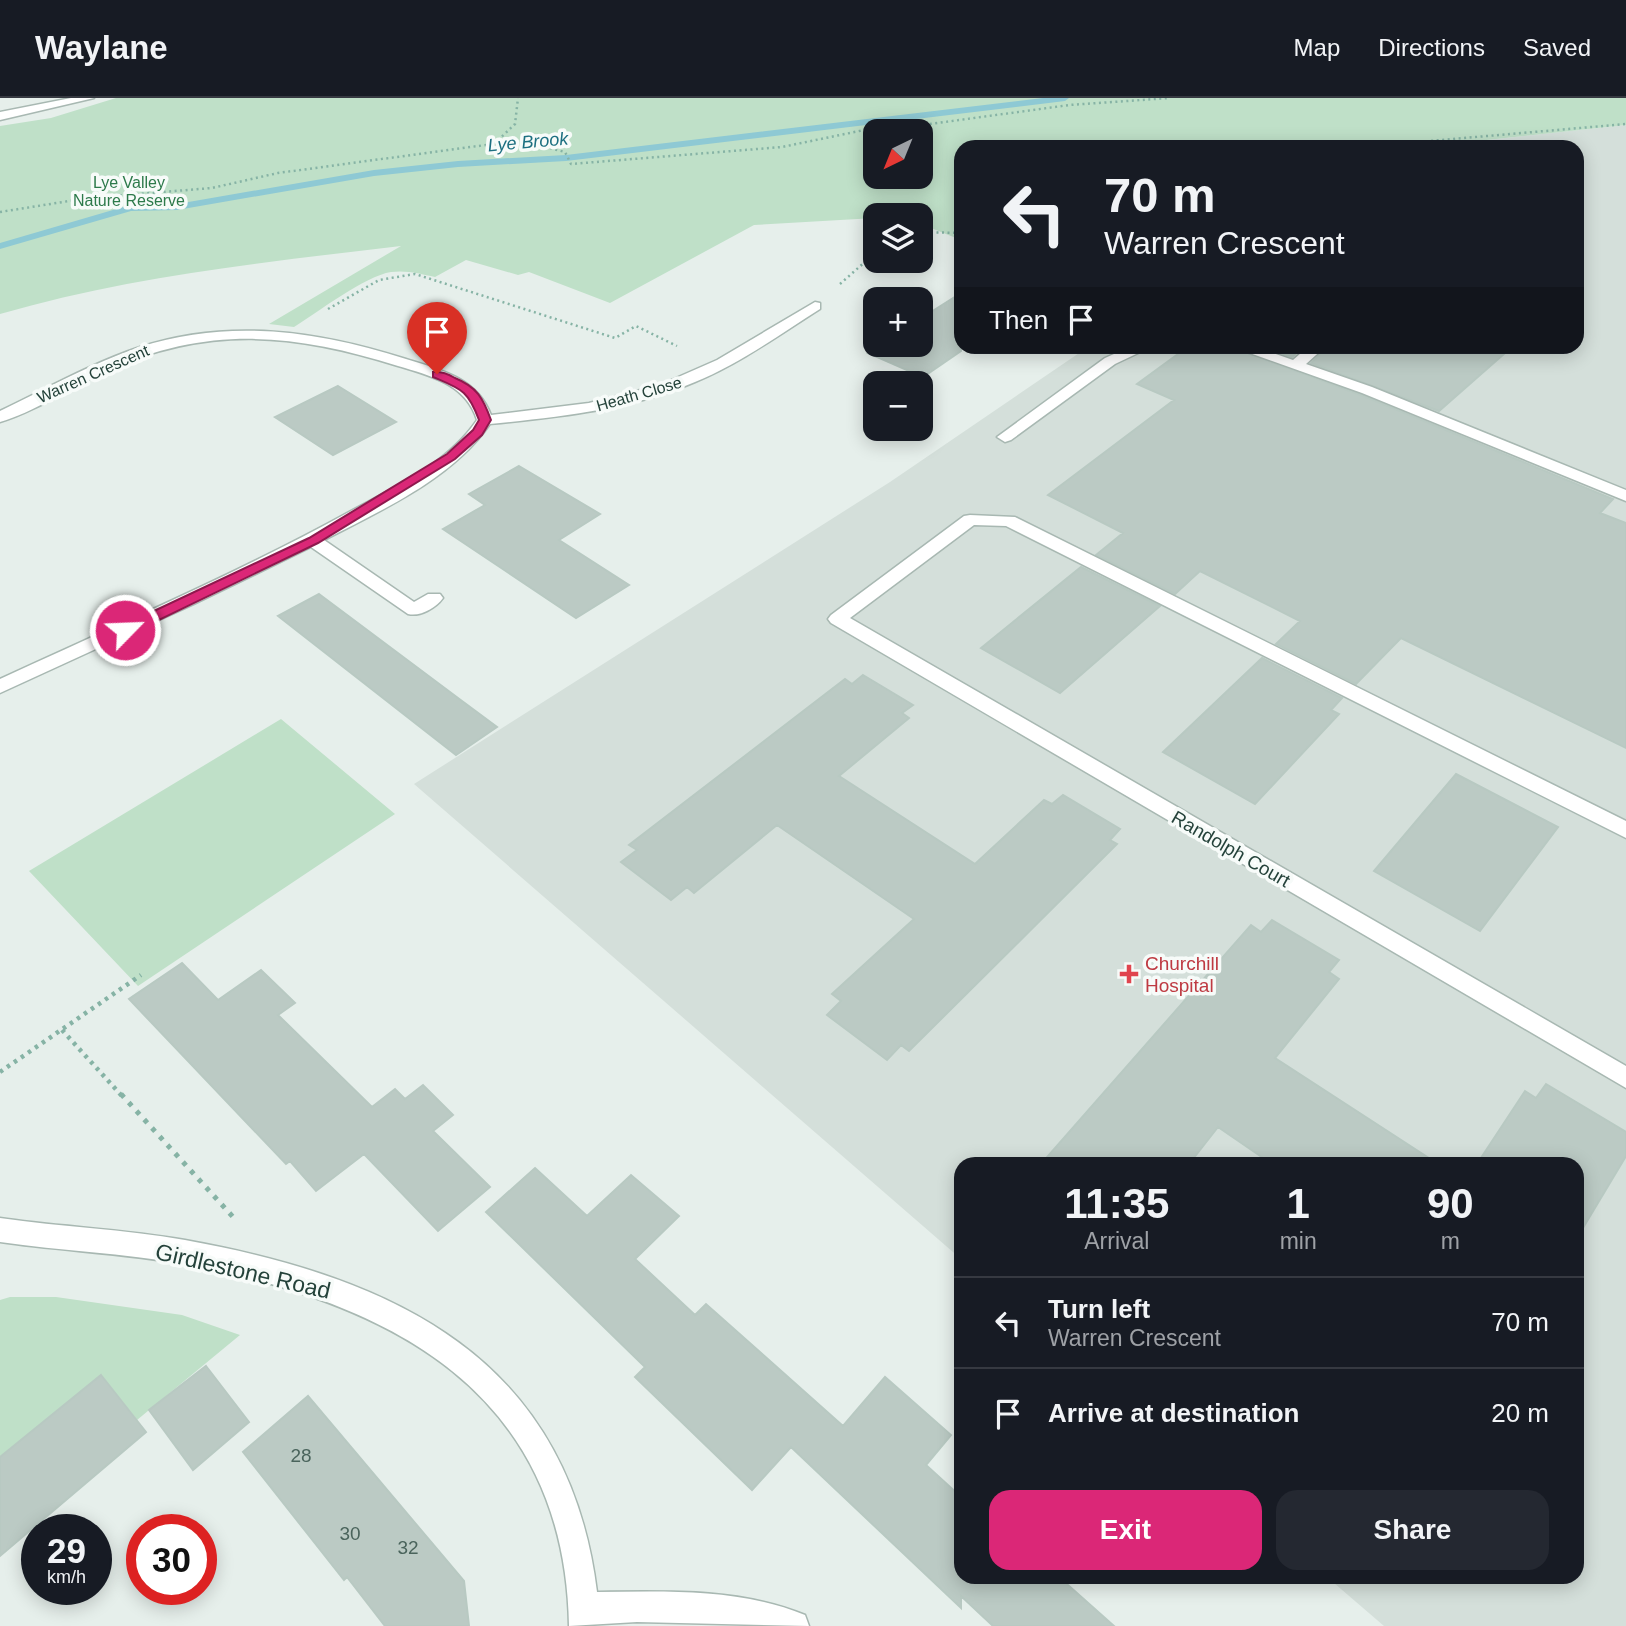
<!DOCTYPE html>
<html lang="en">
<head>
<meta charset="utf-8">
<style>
	body { margin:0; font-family:Helvetica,sans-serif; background:#242831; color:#f1f3f6; height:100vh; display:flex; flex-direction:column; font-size:26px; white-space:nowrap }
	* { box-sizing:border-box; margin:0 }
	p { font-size:23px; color:#9ea1a6 }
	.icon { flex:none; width:38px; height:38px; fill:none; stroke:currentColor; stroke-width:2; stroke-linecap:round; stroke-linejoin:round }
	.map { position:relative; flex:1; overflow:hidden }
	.side { position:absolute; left:954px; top:1059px; width:630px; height:427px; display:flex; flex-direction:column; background:#171b24; border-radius:21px; box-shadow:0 4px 18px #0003 }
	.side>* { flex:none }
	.top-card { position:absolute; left:954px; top:42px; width:630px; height:214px; border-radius:21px; box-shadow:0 4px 18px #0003; background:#171b24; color:#f1f3f6; overflow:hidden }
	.needle { width:46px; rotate:223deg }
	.fabs { position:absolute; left:863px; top:21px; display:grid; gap:14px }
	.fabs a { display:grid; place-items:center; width:70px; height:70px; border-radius:14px; background:#171b24; box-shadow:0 4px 18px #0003; font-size:35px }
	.speed { position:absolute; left:21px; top:1416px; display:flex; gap:14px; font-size:35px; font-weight:700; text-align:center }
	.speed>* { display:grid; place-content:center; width:91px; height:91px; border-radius:50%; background:#171b24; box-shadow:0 4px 18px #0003; line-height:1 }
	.speed small { font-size:18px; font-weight:400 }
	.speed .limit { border:10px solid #d22; background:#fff; color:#111 }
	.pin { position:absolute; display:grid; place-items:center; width:60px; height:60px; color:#fff; margin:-72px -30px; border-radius:50% 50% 50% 0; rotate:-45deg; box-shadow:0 0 7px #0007 }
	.pin .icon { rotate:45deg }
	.me { position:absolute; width:77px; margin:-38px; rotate:66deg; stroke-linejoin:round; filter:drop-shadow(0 0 5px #0008) }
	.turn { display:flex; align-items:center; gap:24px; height:147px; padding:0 35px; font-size:32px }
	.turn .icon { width:91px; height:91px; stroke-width:2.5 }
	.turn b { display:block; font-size:49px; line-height:60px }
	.then { display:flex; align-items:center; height:66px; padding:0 35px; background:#0003; gap:14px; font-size:26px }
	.eta { display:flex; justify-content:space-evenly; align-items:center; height:119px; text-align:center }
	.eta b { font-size:42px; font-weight:700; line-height:49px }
	.action { display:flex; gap:14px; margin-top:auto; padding:14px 35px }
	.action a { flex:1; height:80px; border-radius:21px; background:#db2777; color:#fff; font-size:28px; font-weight:700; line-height:80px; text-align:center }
	.action a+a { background:#242831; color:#f1f3f6 }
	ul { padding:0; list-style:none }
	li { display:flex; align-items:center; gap:21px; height:91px; padding:0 35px; border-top:2px solid #363941 }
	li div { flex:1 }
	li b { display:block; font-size:26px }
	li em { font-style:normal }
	header { display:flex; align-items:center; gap:42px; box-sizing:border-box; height:98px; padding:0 35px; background:#171b24; border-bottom:2px solid #363941 }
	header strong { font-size:33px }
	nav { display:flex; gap:38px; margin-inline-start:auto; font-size:24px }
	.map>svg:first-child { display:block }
</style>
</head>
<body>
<header>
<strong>Waylane</strong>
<nav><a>Map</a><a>Directions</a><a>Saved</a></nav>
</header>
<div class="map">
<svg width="1626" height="1528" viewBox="0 0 1626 1528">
	<rect width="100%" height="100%" fill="#e6efeb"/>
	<path fill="#d4dfda" d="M1626,27V1528H1384L1327,1479H1577V1066H961V1161L414,686L890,384L1088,249L1577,248V49H1422Z"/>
	<path fill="#bfe0c8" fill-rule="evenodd" d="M116,0H1626V27L1422,49H961V142L921,126L920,117H875V120L754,127L610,205L529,174L518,177L466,162L435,179C421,176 407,172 391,174C365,178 318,214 294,229L269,226L401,148C267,164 130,178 0,216V28L51,20ZM920,33V79H875V33Z
		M281,621L395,716L138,888L29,773Z
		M10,1199H56L182,1217L240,1237L137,1322L101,1277L0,1359V1202Z"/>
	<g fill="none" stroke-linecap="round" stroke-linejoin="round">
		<path fill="#8ec9d4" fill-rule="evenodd" d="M1043,0H1069L1065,3L566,63L458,69L374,78L177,112L131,113L0,151V145L130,107L177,106L374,72L458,63L566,57Z"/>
	</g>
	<path fill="#bbcac4" stroke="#b8c9c2" stroke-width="2" d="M961,195V253L923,279L868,255L880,247H920V221Z
		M1189,248H1228L1361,297L1613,401L1600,415L1626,425V650L1401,540L1356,586L1276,546L1300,523L1200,473L1175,496L1096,457L1123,435L1048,397L1174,302L1137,286Z
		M1262,248H1304L1292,259Z
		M1328,248H1513L1439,313L1311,265Z
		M338,288L396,324L333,357L275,319Z
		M519,368L600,416L559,442L629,487L576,520L443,431L485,407L469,396Z
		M1081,469L1160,508L1060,595L981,550Z
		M319,496L458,600L497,629L456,657L278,518Z
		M1262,560L1342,600L1331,612L1339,616L1255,706L1163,654Z
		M863,577L913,607L902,615L909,620L839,678L975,766L1044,702L1052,706L1063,697L1120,731L1110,742L1117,746L909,953L901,947L887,962L827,917L841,903L832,896L914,821L777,727L694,795L687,789L671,802L621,764L637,752L629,747L845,581L852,586Z
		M1456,676L1558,729L1480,833L1374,773Z
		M1272,822L1339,862L1329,874L1339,881L1275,960L1438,1066H1272L1218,1029L1189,1066H1041L1251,827L1261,834Z
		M182,865L218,902L261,872L295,905L278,917L372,1009L395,991L405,1001L423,987L453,1017L433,1033L490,1089L438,1133L364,1056L316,1093L290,1063L286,1066L129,901Z
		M1546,986L1626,1034V1058L1577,1140V1066H1477L1525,993L1536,1000Z
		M535,1070L587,1118L631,1077L679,1118L635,1161L695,1217L706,1206L843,1328L885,1279L951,1337L926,1367L961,1399V1479H1059L1114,1528H993L961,1498V1510L791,1349L752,1392L635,1279L645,1269L486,1114Z
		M206,1268L249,1324L193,1372L149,1312Z
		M101,1277L146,1334L0,1458V1359Z
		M308,1298L464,1483L469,1528H385L347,1479L344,1482L243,1354Z"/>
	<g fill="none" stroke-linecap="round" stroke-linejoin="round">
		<g stroke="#a8b8b2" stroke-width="3">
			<path id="lane" d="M1132,248H1153L1115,266L1011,342L1005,344L997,339L1105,260Z
				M1230,248H1253L1293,262L1309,248H1326L1306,266L1372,289L1626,392V403L1362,295Z
				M970,417L1015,419L1626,723V740L1006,428L974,427L850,520L1626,968V990L831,525L828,521L831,517L964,418Z"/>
		</g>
		<g stroke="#a8b8b2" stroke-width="3">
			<path id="street" d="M71,0H94L0,22V14Z
				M815,204L820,205V211C779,237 739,266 695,284C630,312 559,319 490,326C452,381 382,412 324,442L414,504L428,496H440L443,500C436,510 420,519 408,516L311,449L194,506L0,595V581C117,527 236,476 349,414C395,389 447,366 477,322C466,286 431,278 398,268C294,235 208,227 106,273C76,287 30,316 0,324V313C46,291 92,265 140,249C229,220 319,233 406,261C441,272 477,280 491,317L589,305L660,287L717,262Z
				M0,1120C61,1129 124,1131 185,1142C395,1180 568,1260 597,1494C666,1493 740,1490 805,1517L809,1528L637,1524L569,1528C565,1293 390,1204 184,1166C123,1155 61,1153 0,1144Z"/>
		</g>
		<path stroke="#86b3a5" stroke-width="2.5" stroke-dasharray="2 3.5" stroke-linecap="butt" d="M494,46L515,26L518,0
			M1360,49L1626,26
			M0,114L88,100L212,90L278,75L493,46L538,47L565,54L571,66L782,49L869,31L916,28L1069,7L1170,0
			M920,134L961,135
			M840,186L875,155
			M328,211L379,182L415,176L615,240L636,228L677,248"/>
		<path stroke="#86b3a5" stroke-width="4.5" stroke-dasharray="3.5 5" stroke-linecap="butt" d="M62,932L122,998
			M0,974L141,877"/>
		<path stroke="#86b3a5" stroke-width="5" stroke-dasharray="4.5 7" stroke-linecap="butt" d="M121,996L234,1120"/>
		<use href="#lane" fill="#fff" fill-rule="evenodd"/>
		<use href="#street" fill="#fff" fill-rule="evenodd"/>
	</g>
	<path fill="#db2777" stroke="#8e194d" stroke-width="2" d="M433,274C441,273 448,276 455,280C477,289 483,300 491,322L482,337L455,361L318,445L130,536H120V529L309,440L447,356L473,332L479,322C468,292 461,291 433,279Z"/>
	<path fill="#e0444e" stroke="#f7fbf9" stroke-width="2.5" d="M1125.5 865.5h7v7h7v7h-7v7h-7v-7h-7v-7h7z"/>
	<g text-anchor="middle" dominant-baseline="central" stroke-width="7" stroke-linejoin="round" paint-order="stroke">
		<g font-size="16" fill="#2d7a4b" stroke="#f7fbf9">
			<text x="129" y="84">Lye Valley<tspan x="129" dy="18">Nature Reserve</tspan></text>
		</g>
		<g font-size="16" fill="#24423a" stroke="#f7fbf9">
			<text transform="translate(93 276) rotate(-24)">Warren Crescent</text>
			<text transform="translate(639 296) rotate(-16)">Heath Close</text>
		</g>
		<g font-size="18" font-style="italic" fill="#1c6f80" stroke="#f7fbf9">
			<text transform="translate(528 44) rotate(-5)">Lye Brook</text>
		</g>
		<g font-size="19" fill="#24423a" stroke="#f7fbf9">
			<text transform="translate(1231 751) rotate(30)">Randolph Court</text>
		</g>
		<g font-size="19" fill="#be3a42" stroke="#f7fbf9" text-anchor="start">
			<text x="1145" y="865">Churchill<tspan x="1145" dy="22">Hospital</tspan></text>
		</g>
		<g font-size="19" fill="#4a645c">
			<text x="301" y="1357">28</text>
			<text x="350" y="1435">30</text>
			<text x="408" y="1449">32</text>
		</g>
		<g font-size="23" fill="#24423a" stroke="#f7fbf9">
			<text transform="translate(243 1173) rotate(13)">Girdlestone Road</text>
		</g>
	</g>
</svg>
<div class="fabs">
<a><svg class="needle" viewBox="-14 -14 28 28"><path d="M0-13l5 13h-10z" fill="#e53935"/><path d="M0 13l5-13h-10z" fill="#9ea1a6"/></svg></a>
<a><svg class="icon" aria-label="layers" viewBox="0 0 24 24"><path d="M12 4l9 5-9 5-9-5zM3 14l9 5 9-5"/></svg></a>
<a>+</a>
<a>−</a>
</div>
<div class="speed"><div>29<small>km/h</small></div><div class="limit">30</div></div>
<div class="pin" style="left:437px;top:276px;background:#d93025"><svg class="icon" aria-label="arrive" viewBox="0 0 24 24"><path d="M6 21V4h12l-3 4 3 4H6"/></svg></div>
<svg class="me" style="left:125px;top:532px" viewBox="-20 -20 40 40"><circle r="17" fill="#db2777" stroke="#fff" stroke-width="3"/><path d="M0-11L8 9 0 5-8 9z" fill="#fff"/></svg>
<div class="top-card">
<div class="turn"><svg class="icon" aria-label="left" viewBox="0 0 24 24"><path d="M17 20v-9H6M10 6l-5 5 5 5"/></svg><div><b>70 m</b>Warren Crescent</div></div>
<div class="then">Then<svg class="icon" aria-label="arrive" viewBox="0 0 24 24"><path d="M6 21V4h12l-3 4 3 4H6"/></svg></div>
</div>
<section class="side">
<div class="eta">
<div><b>11:35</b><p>Arrival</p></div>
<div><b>1</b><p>min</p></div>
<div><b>90</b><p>m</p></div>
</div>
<ul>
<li><svg class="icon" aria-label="left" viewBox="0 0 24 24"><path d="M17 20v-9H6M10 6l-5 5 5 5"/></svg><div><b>Turn left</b><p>Warren Crescent</p></div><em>70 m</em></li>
<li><svg class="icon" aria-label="arrive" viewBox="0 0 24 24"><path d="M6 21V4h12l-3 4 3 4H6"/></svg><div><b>Arrive at destination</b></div><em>20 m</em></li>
</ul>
<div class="action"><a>Exit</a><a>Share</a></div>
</section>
</div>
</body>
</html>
